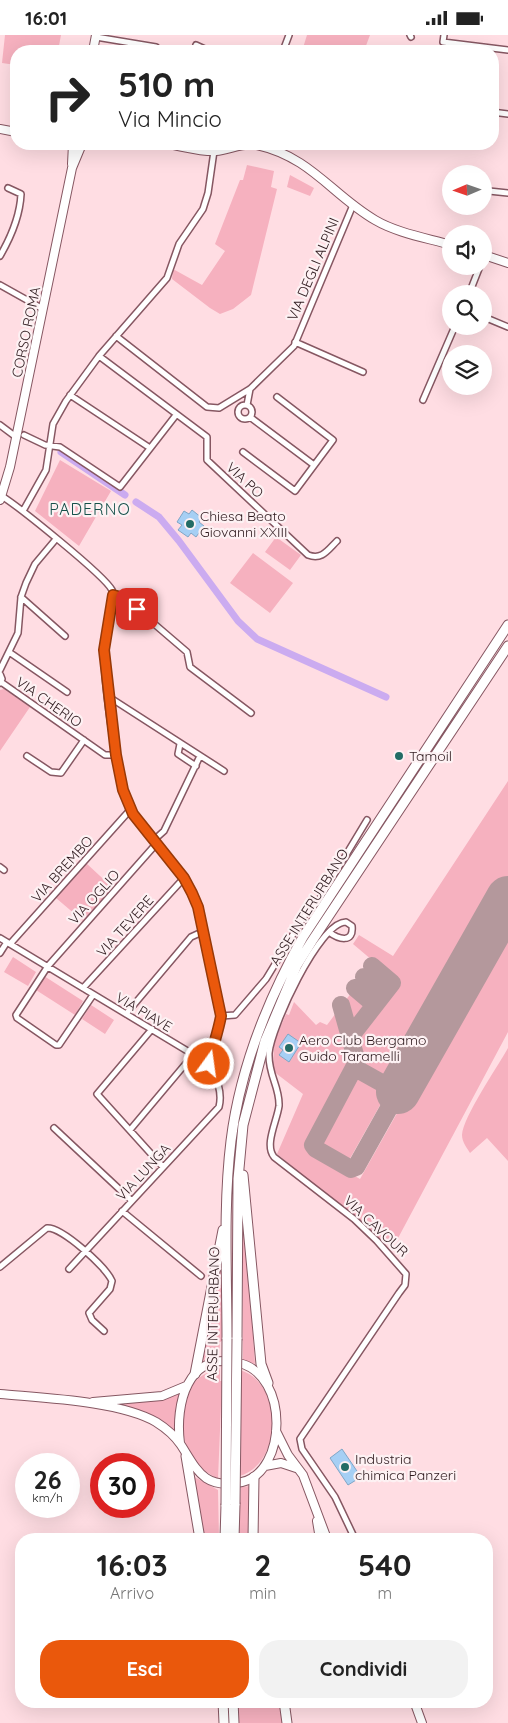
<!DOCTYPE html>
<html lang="it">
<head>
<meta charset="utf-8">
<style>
	body { margin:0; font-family:Quicksand,sans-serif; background:#f2f2f2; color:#222; height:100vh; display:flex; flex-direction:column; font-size:19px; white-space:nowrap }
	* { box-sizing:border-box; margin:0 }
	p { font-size:16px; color:#767676 }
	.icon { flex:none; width:28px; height:28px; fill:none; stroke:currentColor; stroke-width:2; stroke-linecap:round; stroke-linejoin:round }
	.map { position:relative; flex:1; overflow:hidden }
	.drawer { position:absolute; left:15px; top:1498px; width:478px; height:175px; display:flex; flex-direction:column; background:#fff; border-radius:20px; box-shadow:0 5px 20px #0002 }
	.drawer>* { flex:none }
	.banner { position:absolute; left:10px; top:10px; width:489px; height:105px; border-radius:20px; box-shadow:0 5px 20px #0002; background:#fff; color:#222; overflow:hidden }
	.needle { width:32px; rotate:268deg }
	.fabs { position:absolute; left:442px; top:130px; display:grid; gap:10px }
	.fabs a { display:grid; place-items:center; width:50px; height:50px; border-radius:50%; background:#fff; box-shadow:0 5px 20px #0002; font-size:25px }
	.speed { position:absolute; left:15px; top:1418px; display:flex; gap:10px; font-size:25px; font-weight:700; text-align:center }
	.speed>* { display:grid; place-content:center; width:65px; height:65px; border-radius:50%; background:#fff; box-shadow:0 5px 20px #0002; line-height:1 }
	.speed small { font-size:12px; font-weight:400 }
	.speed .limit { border:8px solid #d22; background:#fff; color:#111 }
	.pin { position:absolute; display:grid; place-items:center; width:42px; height:42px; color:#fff; margin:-21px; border-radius:10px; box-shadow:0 2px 8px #0006 }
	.me { position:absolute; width:55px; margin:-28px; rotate:14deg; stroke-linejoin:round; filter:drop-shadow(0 0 4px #0008) }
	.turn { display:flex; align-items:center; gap:18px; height:105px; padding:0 25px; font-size:22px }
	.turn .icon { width:65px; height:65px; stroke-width:2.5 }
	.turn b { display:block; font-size:35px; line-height:42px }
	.eta { display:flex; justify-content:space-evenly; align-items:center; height:85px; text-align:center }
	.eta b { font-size:30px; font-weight:700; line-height:35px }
	.button { display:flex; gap:10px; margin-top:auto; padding:10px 25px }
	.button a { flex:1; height:58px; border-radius:20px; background:#ea580c; color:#fff; font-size:20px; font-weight:700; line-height:58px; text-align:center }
	.button a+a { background:#f2f2f2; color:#222 }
	.status { display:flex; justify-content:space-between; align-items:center; height:35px; padding:0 25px; background:#fff; direction:ltr }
	.status svg { height:14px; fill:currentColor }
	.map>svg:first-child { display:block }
</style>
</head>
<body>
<div class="status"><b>16:01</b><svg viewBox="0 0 49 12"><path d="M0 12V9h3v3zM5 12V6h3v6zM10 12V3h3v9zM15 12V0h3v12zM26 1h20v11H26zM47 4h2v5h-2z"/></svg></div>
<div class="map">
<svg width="508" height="1688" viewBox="0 0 508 1688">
	<rect width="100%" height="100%" fill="#ffdde3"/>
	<path fill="#f6b1bf" d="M5,0H61L58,16H16V30L2,28Z
		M307,0H370L364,16H302Z
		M247,130L274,136L271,152L277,154L251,260L233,274L220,279L210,273L172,244L173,234L202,250L225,216L215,209L240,145H243Z
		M290,140L314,153L310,161L287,152Z
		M60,425L111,456L79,511L35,476Z
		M276,502L301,520L290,535L265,517Z
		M253,518L293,548L270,578L230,548Z
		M4,654L30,672L0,716V655Z
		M508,746V843L393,1047L385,1046L367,1035L362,1027L354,1003L398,947L353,909L359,900L393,921Z
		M86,828L113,853L83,886L56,863Z
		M508,881V997L397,1205L391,1207L381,1204L277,1119L303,1059L273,1036L274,1007L286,979L289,980L294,967L316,990L320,987L327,990L339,974L352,1019V1029L305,1113L360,1144Z
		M13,922L36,937L28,951L4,937Z
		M44,941L83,966L75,980L36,955Z
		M353,956L367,967L368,973L352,995L344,967Z
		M91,970L114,985L105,999L82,984Z
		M508,1013V1126L487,1103L470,1118C467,1113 462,1107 462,1100C463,1082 498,1031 508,1013Z
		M361,1042L388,1056L348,1127H344L318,1109L352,1047Z
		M243,1198L246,1199L255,1329L243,1325Z
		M223,1223L222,1306L220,1307L219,1323L203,1326L204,1307Z
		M220,1333V1346H222L218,1444C210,1439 202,1435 196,1428C179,1409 178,1369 194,1348C200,1340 210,1336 220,1333Z
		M240,1335C284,1348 283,1428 240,1441Z
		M179,1359L174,1396L116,1369L158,1365Z
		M193,1441L218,1455L219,1504H202Z
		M251,1451L250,1504H238L241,1452Z
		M238,1666H281L284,1688H238Z"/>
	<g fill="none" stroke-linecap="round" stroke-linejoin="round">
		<path stroke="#cbabf0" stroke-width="7" d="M61,417L125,460
			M136,467L159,482L179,506L238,586L257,604L386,662"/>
		<path stroke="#b4989c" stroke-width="18" d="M364,942L383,959
			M355,953L375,970
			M341,970L357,1027L313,1110L316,1114L351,1134L356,1132L398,1057L355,1033
			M350,1002L392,948L372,931"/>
		<path stroke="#b4989c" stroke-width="44" d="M398,1057L508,863"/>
	</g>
	<path fill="#a6cff4" stroke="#80a6c6" d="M192,475L202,483L199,487L204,491L196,502L191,498L188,502L178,495L182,490L177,487L184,476L189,479Z
		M288,999L301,1008L289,1027L279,1020L283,1015L279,1012Z
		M342,1414L361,1442L348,1450L330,1423Z"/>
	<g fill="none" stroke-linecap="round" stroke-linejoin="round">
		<g stroke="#865762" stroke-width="8">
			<path id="street" d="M410,0L411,2
				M444,0L443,7L508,15
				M96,2L156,12
				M196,10L209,16
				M283,16L289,0
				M492,77L508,79
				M484,149L489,156
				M484,159L489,156L508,158
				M0,221C11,202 20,182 21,159L8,153
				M0,250L43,274
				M469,259L480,231
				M484,282L508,292
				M116,301L207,372L219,373L250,354L294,311L353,170
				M295,307L363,337
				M99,321L207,402V425L308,520C322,525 327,516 337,506
				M70,360L150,413
				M423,365L455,291
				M247,370L250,354
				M238 377a7 7 0 1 1 14 0a7 7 0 1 1-14 0Z
				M250,382L314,430
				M0,390L16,402
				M24,400L45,410L60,412L120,452L176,380
				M243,417L295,456L333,405L277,362
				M0,460C18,471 104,540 112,555L113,559C110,578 104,597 104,616C104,647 117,756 133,779C155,811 183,835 198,872L221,981L209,1029C216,1043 223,1056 219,1072L69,1234
				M23,476L46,435L53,389L66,366L99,321L167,243L179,209L203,174L208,158L214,116
				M113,559L124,563L187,617L190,632L251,678
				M21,562L65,601
				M9,617L67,657
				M0,635L18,598L21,562L26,548L35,529L56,504
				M0,639L2,644L0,648
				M1,647L105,720H116
				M109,662L224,736
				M180,709L178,719L196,731
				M27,721L51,737L61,738L84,705
				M154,805L164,796L200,721
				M0,832L4,835
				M329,897C338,904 354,909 352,891L346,887C319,887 271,993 269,1018C268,1040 280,1052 279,1071C277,1086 264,1110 274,1122L354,1184L377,1206L406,1239L405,1250L399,1258L300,1404L302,1414L335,1462L355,1504
				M0,903L209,1029
				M10,909L130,775
				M0,918L7,907
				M83,953L184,843
				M93,960L59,1010H56L17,983L16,980L48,931L157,808
				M126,979L191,902L202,897
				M221,981L235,980L266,944L306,878L317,868L367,785
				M152,994L97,1059L163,1132
				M54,1093L132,1166
				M130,1095L193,1020
				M122,1176L201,1241
				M0,1232L47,1193C62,1192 106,1232 112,1246L110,1254L89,1278L92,1285L104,1296"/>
		</g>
		<g stroke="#865762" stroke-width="10">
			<path id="secondary" d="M93,16L96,0
				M0,94L16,97
				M167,109C182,111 200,117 216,116C229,115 243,107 257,110C311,122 332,160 375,185C397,198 427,203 451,210
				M72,129L73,109
				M484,220L508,228
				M0,465L10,432L72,133L82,109
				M0,1359C42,1363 120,1366 156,1387C164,1392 175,1401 181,1410C197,1435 204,1455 242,1447C287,1437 290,1340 239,1328C187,1315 175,1370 180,1408
				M93,1367L162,1361L186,1351
				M276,1396L288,1420L303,1440L327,1504
				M265,1431L281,1428L296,1433
				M317,1486L320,1504
				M414,1666L422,1688"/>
		</g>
		<g stroke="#865762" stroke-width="11">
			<path id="highway" d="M243,1140L261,1329L268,1348
				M227,1304C227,1239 223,1171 231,1106C240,1033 267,966 303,902L508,590
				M237,1304L238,1144L243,1090L265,1006L297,930L312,906L508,611
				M195,1339L223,1195
				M186,1421L200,1504
				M225,1504L226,1470
				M234,1504L235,1469
				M253,1504L254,1442
				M223,1666L224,1688
				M233,1666L234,1688
				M284,1666L287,1688"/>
		</g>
		<use href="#street" stroke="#fff" stroke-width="5"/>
		<use href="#secondary" stroke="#fff" stroke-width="8"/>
		<use href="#highway" stroke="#fff" stroke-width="9"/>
		<g stroke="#865762" stroke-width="11" stroke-linecap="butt">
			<path id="highway-bridge" d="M235,1469L237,1304
				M226,1470L227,1304"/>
		</g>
		<use href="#highway-bridge" stroke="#fff" stroke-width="9"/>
	</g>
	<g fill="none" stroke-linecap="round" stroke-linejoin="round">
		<g stroke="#983908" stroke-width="12">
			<path id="route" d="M137,574L124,563L113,560L104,615L116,720L123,755L133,779L184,843L192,858L198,872L221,981C218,998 212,1013 209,1029"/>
		</g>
		<use href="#route" stroke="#ea580c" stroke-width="9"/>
	</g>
	<g fill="#236c65" stroke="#fdf1f3" stroke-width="2">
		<circle cx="190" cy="489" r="5"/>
		<circle cx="399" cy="721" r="5"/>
		<circle cx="289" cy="1013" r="5"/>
		<circle cx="345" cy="1432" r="5"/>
	</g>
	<g text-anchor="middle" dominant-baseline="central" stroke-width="4.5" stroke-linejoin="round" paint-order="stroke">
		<g font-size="14" fill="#2e1a1e" stroke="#fdf1f3">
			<text transform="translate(313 234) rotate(-67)">VIA DEGLI ALPINI</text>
			<text transform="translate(26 297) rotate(-78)">CORSO ROMA</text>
			<text transform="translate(245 445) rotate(43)">VIA PO</text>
			<text transform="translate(49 667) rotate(35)">VIA CHERIO</text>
			<text transform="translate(62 834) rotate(-48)">VIA BREMBO</text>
			<text transform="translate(94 862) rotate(-48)">VIA OGLIO</text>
			<text transform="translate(309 872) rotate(-58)">ASSE INTERURBANO</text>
			<text transform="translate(125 891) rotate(-48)">VIA TEVERE</text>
			<text transform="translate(144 977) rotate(31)">VIA PIAVE</text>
			<text transform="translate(143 1137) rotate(-47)">VIA LUNGA</text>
			<text transform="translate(376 1191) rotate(43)">VIA CAVOUR</text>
			<text transform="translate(213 1279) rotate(-89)">ASSE INTERURBANO</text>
		</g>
		<g font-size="14" fill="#2e1a1e" stroke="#fdf1f3" text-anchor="start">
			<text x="200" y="481">Chiesa Beato<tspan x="200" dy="16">Giovanni XXIII</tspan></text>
			<text x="409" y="721">Tamoil</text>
			<text x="299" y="1005">Aero Club Bergamo<tspan x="299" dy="16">Guido Taramelli</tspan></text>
			<text x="355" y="1424">Industria<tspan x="355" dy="16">chimica Panzeri</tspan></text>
		</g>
		<g font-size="16" letter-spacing="1" fill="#16514b" stroke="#fdf1f3">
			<text x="90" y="474">PADERNO</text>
		</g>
	</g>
</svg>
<div class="fabs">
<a><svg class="needle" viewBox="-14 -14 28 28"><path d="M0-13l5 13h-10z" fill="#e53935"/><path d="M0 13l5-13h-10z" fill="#767676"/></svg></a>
<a><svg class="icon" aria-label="sound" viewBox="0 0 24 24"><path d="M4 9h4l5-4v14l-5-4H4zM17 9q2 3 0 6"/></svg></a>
<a><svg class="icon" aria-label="search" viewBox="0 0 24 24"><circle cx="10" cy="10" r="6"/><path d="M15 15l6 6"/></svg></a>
<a><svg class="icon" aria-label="layers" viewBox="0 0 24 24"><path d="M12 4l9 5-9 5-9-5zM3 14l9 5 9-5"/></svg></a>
</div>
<div class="speed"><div>26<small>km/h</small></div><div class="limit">30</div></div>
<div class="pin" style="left:137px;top:574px;background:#d93025"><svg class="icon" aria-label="arrive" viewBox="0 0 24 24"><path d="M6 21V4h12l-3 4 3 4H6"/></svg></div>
<svg class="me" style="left:209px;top:1029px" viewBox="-20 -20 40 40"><circle r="17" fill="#ea580c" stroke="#fff" stroke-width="3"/><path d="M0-11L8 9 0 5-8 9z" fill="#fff"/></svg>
<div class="banner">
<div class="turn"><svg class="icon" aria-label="right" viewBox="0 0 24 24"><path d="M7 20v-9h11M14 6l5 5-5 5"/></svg><div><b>510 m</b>Via Mincio</div></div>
</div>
<section class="drawer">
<div class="eta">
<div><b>16:03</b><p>Arrivo</p></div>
<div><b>2</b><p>min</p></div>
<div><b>540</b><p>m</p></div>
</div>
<div class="button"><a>Esci</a><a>Condividi</a></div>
</section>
</div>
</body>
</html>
